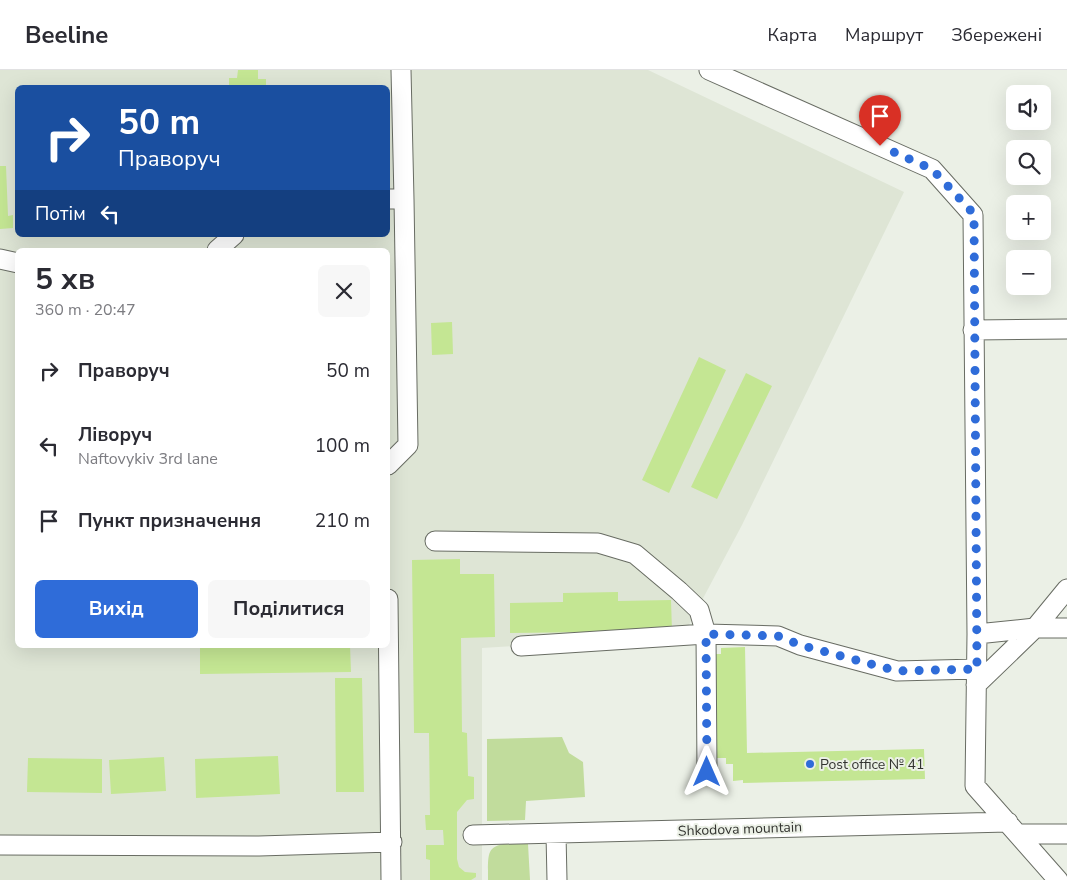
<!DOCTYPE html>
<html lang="uk">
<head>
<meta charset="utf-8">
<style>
	body { margin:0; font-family:"Nunito Sans",sans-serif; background:#f7f7f7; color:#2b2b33; height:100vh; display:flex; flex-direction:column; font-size:19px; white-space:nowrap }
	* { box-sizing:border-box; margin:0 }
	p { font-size:16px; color:#7c7c81 }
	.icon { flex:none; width:28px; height:28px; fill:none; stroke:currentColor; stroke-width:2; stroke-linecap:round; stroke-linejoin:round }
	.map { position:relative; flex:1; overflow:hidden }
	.sheet { position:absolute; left:15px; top:178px; width:375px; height:400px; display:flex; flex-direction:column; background:#fff; border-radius:8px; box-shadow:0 5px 20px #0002 }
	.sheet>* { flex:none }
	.guide { position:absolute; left:15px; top:15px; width:375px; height:152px; border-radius:8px; box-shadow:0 5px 20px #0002; background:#1a4fa0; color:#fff; overflow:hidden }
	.buttons { position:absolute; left:1006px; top:15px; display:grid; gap:10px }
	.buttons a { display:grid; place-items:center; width:45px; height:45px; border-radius:8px; background:#fff; box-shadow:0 5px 20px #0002; font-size:25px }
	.pin { position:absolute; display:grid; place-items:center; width:42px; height:42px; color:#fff; margin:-51px -21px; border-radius:50% 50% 50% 0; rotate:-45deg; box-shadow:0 0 5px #0007 }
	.pin .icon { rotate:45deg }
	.me { position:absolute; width:55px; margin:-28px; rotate:0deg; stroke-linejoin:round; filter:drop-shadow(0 0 4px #0008) }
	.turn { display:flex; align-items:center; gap:18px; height:105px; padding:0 20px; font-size:22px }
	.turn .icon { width:65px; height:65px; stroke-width:2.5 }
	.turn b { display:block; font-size:35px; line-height:42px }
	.then { display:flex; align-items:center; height:48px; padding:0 20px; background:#0003; gap:10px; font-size:19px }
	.round { display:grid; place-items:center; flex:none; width:52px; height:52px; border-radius:8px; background:#f7f7f7 }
	.head { display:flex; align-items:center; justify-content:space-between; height:85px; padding:0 20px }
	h1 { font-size:30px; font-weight:700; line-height:38px }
	.primary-button { display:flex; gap:10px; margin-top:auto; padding:10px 20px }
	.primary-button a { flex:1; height:58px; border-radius:8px; background:#2f6cd9; color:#fff; font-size:20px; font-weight:700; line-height:58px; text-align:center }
	.primary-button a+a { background:#f7f7f7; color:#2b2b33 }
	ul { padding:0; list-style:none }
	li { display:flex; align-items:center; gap:15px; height:75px; padding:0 20px }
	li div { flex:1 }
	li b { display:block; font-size:19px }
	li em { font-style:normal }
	header { display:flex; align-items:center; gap:30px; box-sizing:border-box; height:70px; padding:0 25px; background:#fff; border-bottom:1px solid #e1e1e2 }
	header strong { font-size:24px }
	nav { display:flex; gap:28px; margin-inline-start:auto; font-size:18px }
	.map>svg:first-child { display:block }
</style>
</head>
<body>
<header>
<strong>Beeline</strong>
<nav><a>Карта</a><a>Маршрут</a><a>Збережені</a></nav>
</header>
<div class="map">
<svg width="1067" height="810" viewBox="0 0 1067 810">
	<rect width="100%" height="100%" fill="#ebf0e6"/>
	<path fill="#dee5d5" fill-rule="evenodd" d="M0,0H648L904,122L742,455L683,566L482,578V810H0ZM18,18H388V165H18ZM18,180H388V575H18Z"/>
	<path fill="#c1dc9c" d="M562,667L569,683L583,692L585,727L526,731L525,750L487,751V669Z
		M519,772L528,774L530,810H488C488,778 486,775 519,772Z"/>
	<path fill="#c4e693" d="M238,0H258V9H266V18H229V8H237Z
		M0,96H6L8,146L13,145V158L0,159Z
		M452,252L453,284L432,285L431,253Z
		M699,287L726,300L669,423L642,410Z
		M746,303L772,316L717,429L691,417Z
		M460,489V504H494L495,567L461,568L462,662L467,663L468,706L474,707V729L467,730L457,742V789L459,797L465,802L476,803V807L471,810H430V790L426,789V775H444L443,760H426L425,745H430L429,663H414L412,490Z
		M618,522V531L671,530L672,561L510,563V533L563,532V523Z
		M200,575H350L351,602L200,604Z
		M745,577L747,683L924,679L925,709L743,713V710L733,711V694H726V688H713L711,584H721V578Z
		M335,608H362L364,722H336Z
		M278,686L280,724L196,728L195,689Z
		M164,687L166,721L111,724L109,690Z
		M28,688L102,689V723L27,722Z"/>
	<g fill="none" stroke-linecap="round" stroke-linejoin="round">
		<g stroke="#686c63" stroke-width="21">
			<path id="minor" d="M709,0L932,99L973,145L977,564L975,716L1058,810
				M388,129H404L401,0
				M217,180L234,165
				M0,189L18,193
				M973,260L1067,259
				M388,395L408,375L404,129
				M435,471L598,473L635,484L679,521L699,540L706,564L707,702
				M388,529L391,810
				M977,564L1035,558H1067
				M521,576L706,564L778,566L800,575L897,601L977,599
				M976,615L1035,558L1067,519
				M556,764L557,810
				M1018,764H1067
				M473,765L1008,752
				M0,775L259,776L392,772"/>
		</g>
		<use href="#minor" stroke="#fff" stroke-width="19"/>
	</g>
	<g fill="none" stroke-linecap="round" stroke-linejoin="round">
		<path stroke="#2f6cd9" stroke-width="9" stroke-dasharray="0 16.2" d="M707,702L706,564L778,566L800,575L897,601L977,599L974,144L932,99L880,76"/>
	</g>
	<circle fill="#2f6cd9" stroke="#ebf0e6" stroke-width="2" cx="810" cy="694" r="5"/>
	<g text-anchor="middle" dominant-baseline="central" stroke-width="4" stroke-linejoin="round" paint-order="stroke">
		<g font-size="14" fill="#333430" stroke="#ebf0e6" text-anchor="start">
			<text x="820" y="694">Post office № 41</text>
		</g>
		<g font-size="14" fill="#333430" stroke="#ebf0e6">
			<text transform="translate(740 759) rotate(-2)">Shkodova mountain</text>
		</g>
	</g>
</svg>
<div class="buttons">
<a><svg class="icon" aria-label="sound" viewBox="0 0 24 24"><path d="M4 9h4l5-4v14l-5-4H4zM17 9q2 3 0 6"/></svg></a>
<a><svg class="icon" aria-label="search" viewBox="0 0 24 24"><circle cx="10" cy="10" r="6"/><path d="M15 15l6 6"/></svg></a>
<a>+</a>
<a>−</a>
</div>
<div class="pin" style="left:880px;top:76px;background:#d93025"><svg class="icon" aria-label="arrive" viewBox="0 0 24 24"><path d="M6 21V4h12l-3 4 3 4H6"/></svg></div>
<svg class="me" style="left:707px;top:702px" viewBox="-20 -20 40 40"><path d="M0-17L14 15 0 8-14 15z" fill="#2f6cd9" stroke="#fff" stroke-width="4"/></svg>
<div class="guide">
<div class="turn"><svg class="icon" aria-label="right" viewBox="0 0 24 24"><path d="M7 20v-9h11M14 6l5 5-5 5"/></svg><div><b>50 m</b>Праворуч</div></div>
<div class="then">Потім<svg class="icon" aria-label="left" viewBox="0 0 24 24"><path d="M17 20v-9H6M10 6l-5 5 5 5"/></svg></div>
</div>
<section class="sheet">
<div class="head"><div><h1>5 хв</h1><p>360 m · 20:47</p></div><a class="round"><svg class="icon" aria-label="close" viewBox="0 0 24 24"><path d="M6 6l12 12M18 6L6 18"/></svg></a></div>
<ul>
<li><svg class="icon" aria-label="right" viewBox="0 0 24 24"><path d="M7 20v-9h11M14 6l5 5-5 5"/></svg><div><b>Праворуч</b></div><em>50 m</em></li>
<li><svg class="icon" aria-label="left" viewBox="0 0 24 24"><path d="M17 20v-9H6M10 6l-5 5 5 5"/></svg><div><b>Ліворуч</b><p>Naftovykiv 3rd lane</p></div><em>100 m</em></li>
<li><svg class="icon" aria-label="arrive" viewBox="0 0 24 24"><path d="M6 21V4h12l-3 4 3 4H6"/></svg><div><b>Пункт призначення</b></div><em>210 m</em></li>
</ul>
<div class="primary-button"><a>Вихід</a><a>Поділитися</a></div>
</section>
</div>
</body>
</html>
